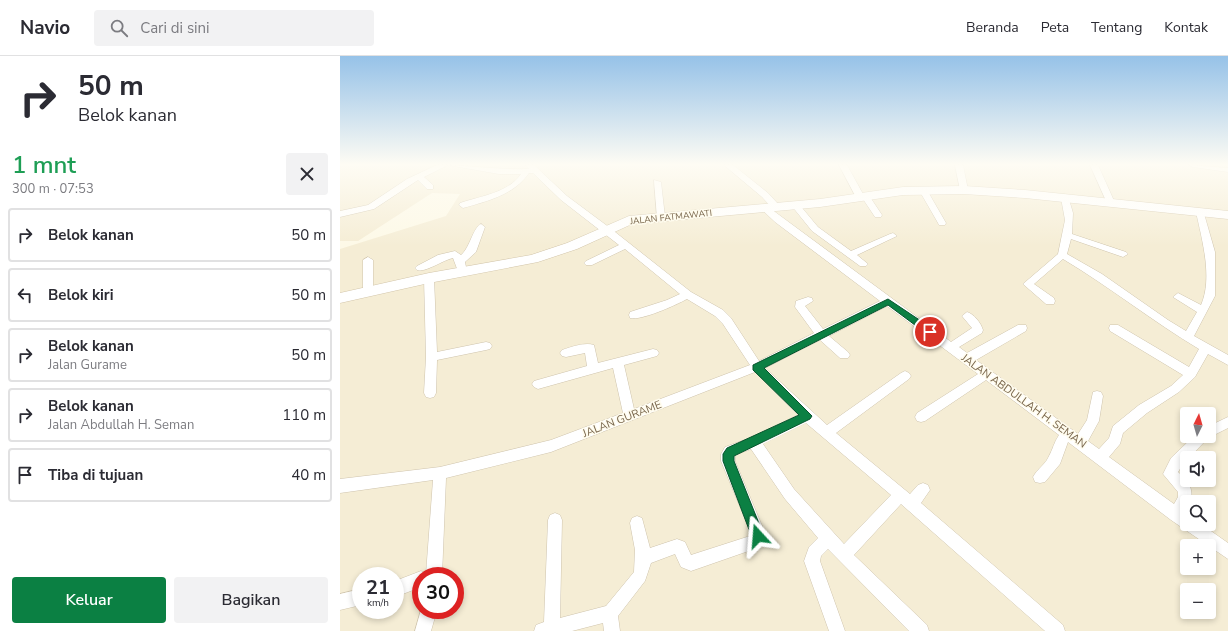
<!DOCTYPE html>
<html lang="id">
<head>
<meta charset="utf-8">
<style>
	body { margin:0; font-family:"Nunito Sans",sans-serif; background:#f2f2f3; color:#2b2b33; height:100vh; display:flex; flex-direction:column; font-size:15px; white-space:nowrap }
	* { box-sizing:border-box; margin:0 }
	p { font-size:13px; color:#7c7c81 }
	.icon { flex:none; width:22px; height:22px; fill:none; stroke:currentColor; stroke-width:2; stroke-linecap:round; stroke-linejoin:round }
	.map { position:relative; flex:1; overflow:hidden }
	.side { display:flex; flex-direction:column; background:#fff; width:340px }
	.side>* { flex:none }
	.banner { background:#fff; color:#2b2b33; overflow:hidden }
	.needle { width:26px; rotate:5deg }
	.buttons { position:absolute; left:840px; top:351px; display:grid; gap:8px }
	.buttons a { display:grid; place-items:center; width:36px; height:36px; border-radius:4px; background:#fff; box-shadow:0 2px 6px #0003; font-size:20px }
	.speed { position:absolute; left:12px; top:511px; display:flex; gap:8px; font-size:20px; font-weight:700; text-align:center }
	.speed>* { display:grid; place-content:center; width:52px; height:52px; border-radius:50%; background:#fff; box-shadow:0 2px 6px #0003; line-height:1 }
	.speed small { font-size:10px; font-weight:400 }
	.speed .limit { border:6px solid #d22; background:#fff; color:#111 }
	.pin { position:absolute; display:grid; place-items:center; width:34px; height:34px; color:#fff; margin:-17px; border:2px solid #fff; border-radius:50%; box-shadow:0 1px 4px #0007 }
	.me { position:absolute; width:44px; margin:-22px; rotate:341deg; stroke-linejoin:round; filter:drop-shadow(0 0 3px #0008) }
	.turn { display:flex; align-items:center; gap:14px; height:84px; padding:0 12px; font-size:18px }
	.turn .icon { width:52px; height:52px; stroke-width:2.5 }
	.turn b { display:block; font-size:28px; line-height:34px }
	.round { display:grid; place-items:center; flex:none; width:42px; height:42px; border-radius:4px; background:#f2f2f3 }
	.summary { display:flex; align-items:center; justify-content:space-between; height:68px; padding:0 12px }
	h1 { font-size:24px; font-weight:600; line-height:30px; color:#1e9e55 }
	.button { display:flex; gap:8px; margin-top:auto; padding:8px 12px }
	.button a { flex:1; height:46px; border-radius:4px; background:#0b8043; color:#fff; font-size:16px; font-weight:600; line-height:46px; text-align:center }
	.button a+a { background:#f2f2f3; color:#2b2b33 }
	ul { padding:0; list-style:none }
	li { display:flex; align-items:center; gap:12px; height:54px; margin:0 8px 6px; padding:0 4px; border:2px solid #e1e1e2; border-radius:4px }
	li div { flex:1 }
	li b { display:block; font-size:15px }
	li em { font-style:normal }
	header { display:flex; align-items:center; gap:24px; box-sizing:border-box; height:56px; padding:0 20px; background:#fff; border-bottom:1px solid #e1e1e2 }
	header strong { font-size:19px }
	nav { display:flex; gap:22px; margin-inline-start:auto; font-size:14px }
	.search { width:280px; height:36px; background:#f2f2f3; display:flex; align-items:center; gap:10px; box-sizing:border-box; padding:0 14px; border-radius:4px; color:#7c7c81; font-size:15px }
	main { display:flex; flex:1; min-height:0 }
	.map>svg:first-child { display:block }
</style>
</head>
<body>
<header>
<strong>Navio</strong>
<div class="search"><svg class="icon" aria-label="search" viewBox="0 0 24 24"><circle cx="10" cy="10" r="6"/><path d="M15 15l6 6"/></svg>Cari di sini</div>
<nav><a>Beranda</a><a>Peta</a><a>Tentang</a><a>Kontak</a></nav>
</header>
<main>
<section class="side">
<div class="banner">
<div class="turn"><svg class="icon" aria-label="right" viewBox="0 0 24 24"><path d="M7 20v-9h11M14 6l5 5-5 5"/></svg><div><b>50 m</b>Belok kanan</div></div>
</div>
<div class="summary"><div><h1>1 mnt</h1><p>300 m · 07:53</p></div><a class="round"><svg class="icon" aria-label="close" viewBox="0 0 24 24"><path d="M6 6l12 12M18 6L6 18"/></svg></a></div>
<ul>
<li><svg class="icon" aria-label="right" viewBox="0 0 24 24"><path d="M7 20v-9h11M14 6l5 5-5 5"/></svg><div><b>Belok kanan</b></div><em>50 m</em></li>
<li><svg class="icon" aria-label="left" viewBox="0 0 24 24"><path d="M17 20v-9H6M10 6l-5 5 5 5"/></svg><div><b>Belok kiri</b></div><em>50 m</em></li>
<li><svg class="icon" aria-label="right" viewBox="0 0 24 24"><path d="M7 20v-9h11M14 6l5 5-5 5"/></svg><div><b>Belok kanan</b><p>Jalan Gurame</p></div><em>50 m</em></li>
<li><svg class="icon" aria-label="right" viewBox="0 0 24 24"><path d="M7 20v-9h11M14 6l5 5-5 5"/></svg><div><b>Belok kanan</b><p>Jalan Abdullah H. Seman</p></div><em>110 m</em></li>
<li><svg class="icon" aria-label="arrive" viewBox="0 0 24 24"><path d="M6 21V4h12l-3 4 3 4H6"/></svg><div><b>Tiba di tujuan</b></div><em>40 m</em></li>
</ul>
<div class="button"><a>Keluar</a><a>Bagikan</a></div>
</section>
<div class="map">
<svg width="888" height="575" viewBox="0 0 888 575">
	<rect width="100%" height="100%" fill="#fdf9e7"/>
	<path fill="#f5edd5" fill-rule="evenodd" d="M0,109H888V575H0V193L106,160L120,138L92,137L18,185H0ZM847,358H869V380H847ZM847,402H869V424H847ZM847,446H869V468H847ZM847,490H869V512H847ZM21,520H55V554H21ZM81,520H115V554H81ZM847,534H869V556H847Z"/>
	<g fill="none" stroke-linecap="round" stroke-linejoin="round">
		<g stroke="#cfc4ad" stroke-width="1">
			<path id="street" d="M97,109C128,109 158,114 189,113L185,109H194L227,140L270,172L351,236L383,254L391,262L419,305L474,277L455,251L456,245L468,241L472,242L473,245L465,250L483,273L540,245L435,166L420,152L424,149L427,150L611,286L632,272L622,260L627,256C634,258 641,267 643,274L642,277L619,291L627,297L678,269H686L687,272L686,275L636,304L738,378L747,364L753,336L757,335L761,336L763,340L759,365L748,385L759,393L769,382L773,370L799,349L831,330L843,319L770,275L769,272L770,269H778L849,311L859,293C812,265 770,231 723,203L694,228L714,242L715,245L714,248H706L683,228L718,198L725,164L721,142L725,140H728L733,157L732,178L786,196L788,198L783,201L731,183L727,198L762,218L828,264L846,275L857,256L833,241L838,237L861,249C873,222 862,184 856,156L857,154H863L875,196V240L854,280L888,299V309L868,298L855,321L839,336L807,357L783,377L780,388L769,401L834,448L838,441V436L823,418L831,402L854,380H869V370L888,361V372L868,382L849,402H847L838,416C847,424 855,433 850,446H847L845,456L847,468H861L888,487V503L831,464L728,386L720,408L705,426L700,427L695,426L693,421C697,413 706,408 709,400C713,393 714,386 719,379L646,324L585,365L581,366L577,365L575,361L577,357L638,318L547,250L489,280L508,296L510,299L508,302H500L480,284L425,312L487,369L561,317L565,315L569,317L571,320L569,323L496,377L570,438L578,429L583,427L588,429L590,434L581,447L723,569L725,575H705L561,448L514,499L587,569L589,575H569L488,493L481,500L480,505L505,575H489L464,505L469,491L478,482L445,443L411,393L395,399V405L425,477L420,491L351,515L341,511L335,498L311,507L305,525L278,560L280,575H264L263,567L232,575H194L196,569L204,566L208,464L210,459L215,457L220,459L222,464L220,562L266,550L294,516L295,494L290,467L292,462L297,460L302,462L310,492L337,483L345,486L351,499L410,480L411,477L381,405V398L385,391L410,382L458,359L415,316L211,396L106,422L102,520H81V531L55,541V525L81,515L86,518L93,424L0,437V423L100,411L211,384L283,357L273,312L198,333L194,331L192,328L194,325L247,310L245,297L226,301L222,300L220,297L222,294C231,291 245,286 254,289L258,307L313,293L317,294L319,297L317,300L284,309L294,353L410,309L383,268L375,260L347,243C336,249 301,265 290,262L289,259L290,256L327,244L340,238L285,193L252,209H246L244,207L246,205L279,189L221,144L193,117H189C174,139 147,145 123,152L119,149L120,147C141,140 168,137 181,118H159L108,109L84,121L93,129V133H87L78,124L34,153L0,161V155L28,149L67,123ZM466,367L551,439L504,488L454,433L423,388Z
				M384,109H393L428,137L439,149V153H433L422,141Z
				M499,109H507L523,138H528L542,159L541,161H535L523,143H517Z
				M615,109H623L628,134L627,136H621L620,134Z
				M750,109H758L775,147L774,149L771,150L767,147Z
				M849,109L888,112V116L853,111Z
				M314,124L321,126L325,161L321,164L317,161Z
				M580,132H586L587,134L606,167L605,169H599L598,167L579,134Z
				M455,146L458,147L478,171L511,195L550,178L553,177L557,180L517,199L528,208L526,210H520L472,175L451,149Z
				M141,168L145,171L136,196L125,206L127,216L125,218H119L113,202C103,204 85,217 77,214L75,212L77,210L98,199L115,195L121,199C130,192 133,171 141,168Z
				M28,201L33,204V235L28,238L23,235V204Z
				M89,219L94,222L97,296L146,286L150,287L152,290L150,293L146,294L97,304L96,337L94,341L90,342L86,341L84,337L86,301L84,222Z
				M21,533V549L0,554V538Z
				M81,554H97L91,575H75Z"/>
		</g>
		<g stroke="#d2c5aa" stroke-width="1">
			<path id="secondary" d="M624,130L685,134L888,155V163L685,142L624,138L563,139L480,151L292,168L237,193L198,206L89,227L0,247V237L89,217L191,199L227,187L289,160L480,143L563,131Z"/>
		</g>
		<use href="#street" fill="#fff" fill-rule="evenodd"/>
		<use href="#secondary" fill="#fff" fill-rule="evenodd"/>
	</g>
	<linearGradient id="sky" x2="0" y2="1"><stop stop-color="#96c2e8"/><stop offset="0.57" stop-color="#fefcf4"/><stop offset="1" stop-color="#fefcf4" stop-opacity="0"/></linearGradient>
	<rect width="888" height="190" fill="url(#sky)"/>
	<path fill="#0b8043" stroke="#07532c" d="M548,243L593,273V278H587L548,249L424,312L472,360L470,363L394,400V405L424,480L422,484L418,486L413,484L383,405V398L387,392L459,359L413,314V309Z"/>
	<g text-anchor="middle" dominant-baseline="central" stroke-width="3" stroke-linejoin="round" paint-order="stroke">
		<g font-size="9" fill="#78654b" stroke="#fffcee">
			<text transform="translate(331 161) rotate(-6)">JALAN FATMAWATI</text>
		</g>
		<g font-size="11" fill="#78654b" stroke="#fffcee">
			<text transform="translate(684 345) rotate(36)">JALAN ABDULLAH H. SEMAN</text>
			<text transform="translate(282 363) rotate(-21)">JALAN GURAME</text>
		</g>
	</g>
</svg>
<div class="buttons">
<a><svg class="needle" viewBox="-14 -14 28 28"><path d="M0-13l5 13h-10z" fill="#e53935"/><path d="M0 13l5-13h-10z" fill="#7c7c81"/></svg></a>
<a><svg class="icon" aria-label="sound" viewBox="0 0 24 24"><path d="M4 9h4l5-4v14l-5-4H4zM17 9q2 3 0 6"/></svg></a>
<a><svg class="icon" aria-label="search" viewBox="0 0 24 24"><circle cx="10" cy="10" r="6"/><path d="M15 15l6 6"/></svg></a>
<a>+</a>
<a>−</a>
</div>
<div class="speed"><div>21<small>km/h</small></div><div class="limit">30</div></div>
<div class="pin" style="left:590px;top:276px;background:#d93025"><svg class="icon" aria-label="arrive" viewBox="0 0 24 24"><path d="M6 21V4h12l-3 4 3 4H6"/></svg></div>
<svg class="me" style="left:418px;top:480px" viewBox="-20 -20 40 40"><path d="M0-17L14 15 0 8-14 15z" fill="#0b8043" stroke="#fff" stroke-width="4"/></svg>
</div>
</main>
</body>
</html>
